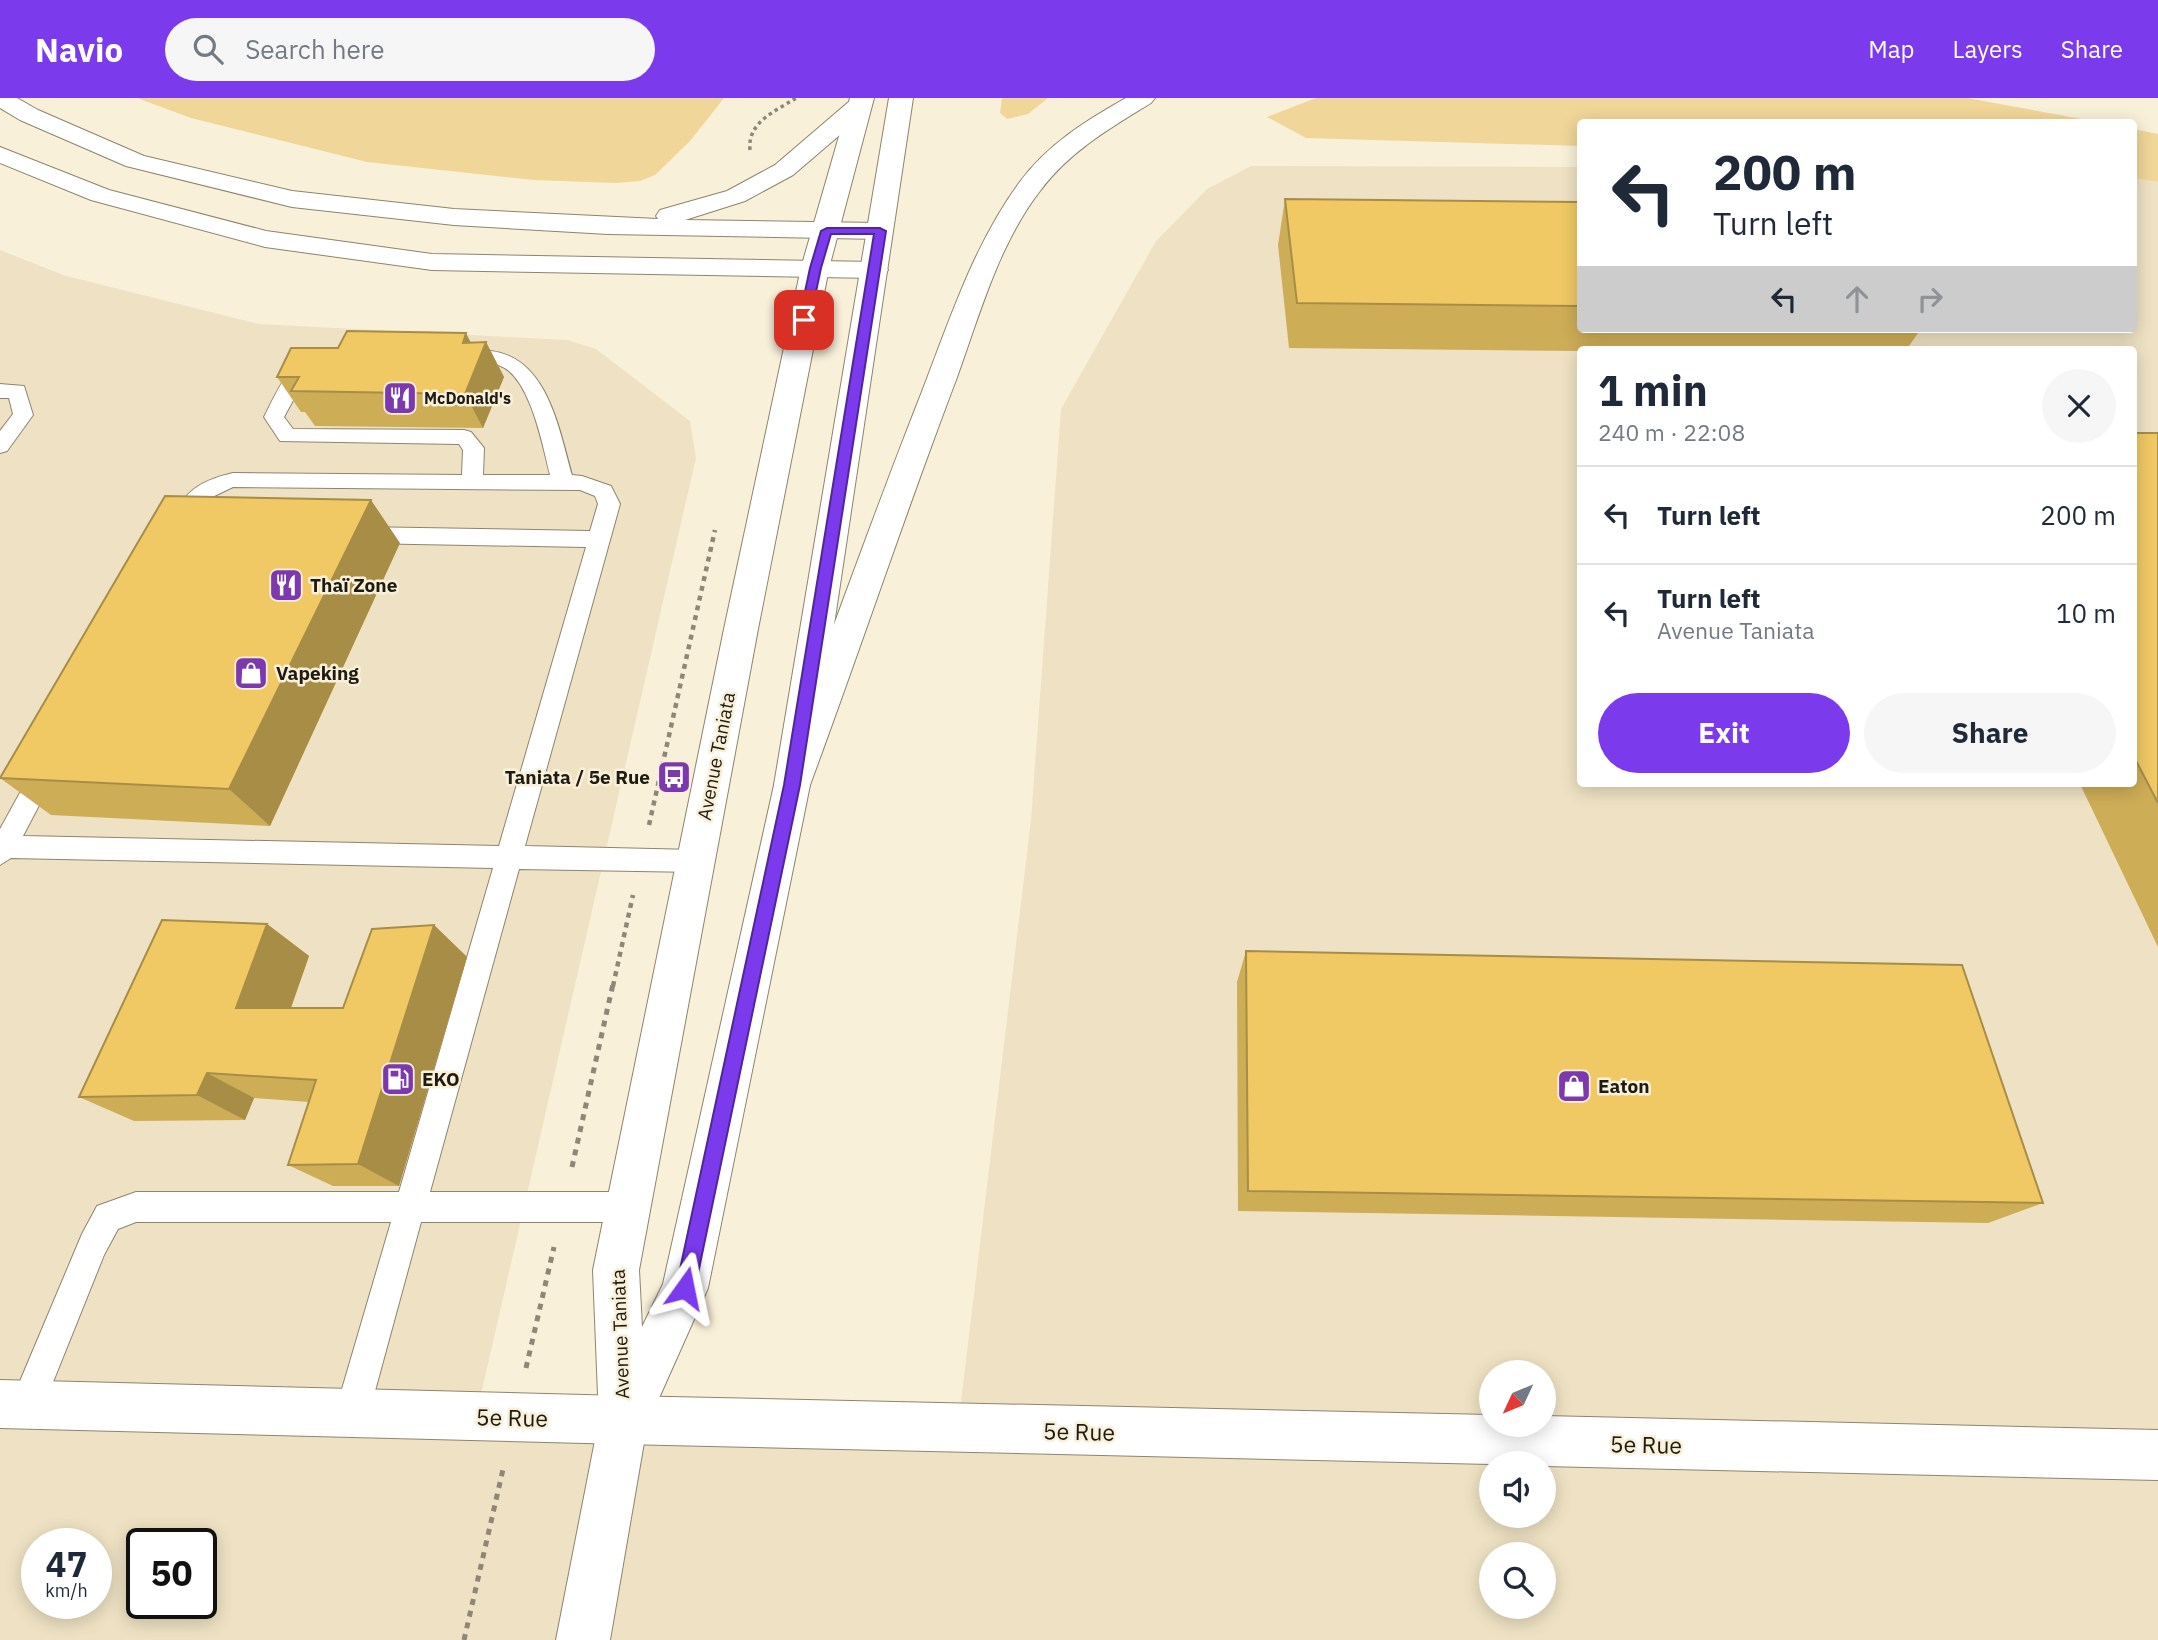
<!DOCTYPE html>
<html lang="en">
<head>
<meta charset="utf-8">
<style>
	body { margin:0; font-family:"IBM Plex Sans",sans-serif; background:#f6f6f7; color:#1f2937; height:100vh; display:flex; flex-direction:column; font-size:26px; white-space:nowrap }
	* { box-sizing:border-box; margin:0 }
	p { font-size:23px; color:#747a83 }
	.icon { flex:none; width:38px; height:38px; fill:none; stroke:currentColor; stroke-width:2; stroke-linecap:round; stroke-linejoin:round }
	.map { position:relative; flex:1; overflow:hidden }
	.panel { position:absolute; left:1577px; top:248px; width:560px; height:441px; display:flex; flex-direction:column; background:#fff; border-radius:7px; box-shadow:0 4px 18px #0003 }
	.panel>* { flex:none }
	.top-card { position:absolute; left:1577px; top:21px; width:560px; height:214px; border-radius:7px; box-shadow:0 4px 18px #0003; background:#fff; color:#1f2937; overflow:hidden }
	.needle { width:46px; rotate:226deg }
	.fabs { position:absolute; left:1479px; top:1262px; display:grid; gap:14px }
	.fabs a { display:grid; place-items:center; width:77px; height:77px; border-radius:50%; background:#fff; box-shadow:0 4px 18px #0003; font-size:35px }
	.speed { position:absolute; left:21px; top:1430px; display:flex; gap:14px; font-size:35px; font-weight:700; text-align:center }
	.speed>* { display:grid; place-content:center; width:91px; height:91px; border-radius:50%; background:#fff; box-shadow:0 4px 18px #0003; line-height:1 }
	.speed small { font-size:18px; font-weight:400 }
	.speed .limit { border:4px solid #111; border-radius:10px; background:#fff; color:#111 }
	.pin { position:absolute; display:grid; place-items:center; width:60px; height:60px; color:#fff; margin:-30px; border-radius:14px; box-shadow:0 4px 10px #0006 }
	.me { position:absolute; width:77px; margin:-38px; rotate:12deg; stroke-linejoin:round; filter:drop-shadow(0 0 5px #0008) }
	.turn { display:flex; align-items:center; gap:24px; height:147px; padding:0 21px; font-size:32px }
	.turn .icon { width:91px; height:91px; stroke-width:2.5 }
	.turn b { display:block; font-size:49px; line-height:60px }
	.lanes { display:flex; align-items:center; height:66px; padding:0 21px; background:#0003; justify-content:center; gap:35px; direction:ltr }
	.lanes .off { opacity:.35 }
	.round { display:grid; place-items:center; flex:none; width:74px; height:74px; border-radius:37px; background:#f6f6f7 }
	.head { display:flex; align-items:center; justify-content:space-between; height:119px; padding:0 21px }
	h1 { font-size:42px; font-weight:800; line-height:52px }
	.primary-button { display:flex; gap:14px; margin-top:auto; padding:14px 21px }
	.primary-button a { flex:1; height:80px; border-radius:42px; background:#7c3aed; color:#fff; font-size:28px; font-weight:800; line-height:80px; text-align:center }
	.primary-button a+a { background:#f6f6f7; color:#1f2937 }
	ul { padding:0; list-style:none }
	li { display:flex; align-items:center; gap:21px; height:98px; padding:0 21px; border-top:2px solid #e0e1e3 }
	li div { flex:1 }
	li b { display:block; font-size:26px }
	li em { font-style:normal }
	header { display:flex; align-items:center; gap:42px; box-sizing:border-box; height:98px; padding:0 35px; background:#7c3aed; color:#fff }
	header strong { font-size:33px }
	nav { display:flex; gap:38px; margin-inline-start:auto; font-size:24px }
	.search { width:490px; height:63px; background:#f6f6f7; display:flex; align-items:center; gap:18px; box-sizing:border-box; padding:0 24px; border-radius:38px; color:#747a83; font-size:26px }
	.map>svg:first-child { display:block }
</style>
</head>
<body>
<header>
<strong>Navio</strong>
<div class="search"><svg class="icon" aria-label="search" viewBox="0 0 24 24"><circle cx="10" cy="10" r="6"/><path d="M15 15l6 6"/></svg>Search here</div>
<nav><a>Map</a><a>Layers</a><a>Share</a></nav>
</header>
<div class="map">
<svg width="2158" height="1542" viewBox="0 0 2158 1542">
	<rect width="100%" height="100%" fill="#f9f0d9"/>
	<path fill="#efe2c4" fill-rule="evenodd" d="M1251,68L1580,69V231H2133V80L2158,84V1542H0V152L63,177L259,226L567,242L596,251L690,323L696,360L476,1318L958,1329L1031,722L1061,311L1156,143L1207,91ZM1580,252H2133V686H1580ZM1491,1274H1544V1326H1491ZM1491,1365H1544V1418H1491ZM37,1446H96V1505H37ZM142,1446H201V1505H142ZM1491,1456H1544V1508H1491Z"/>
	<path fill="#f0d698" d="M137,0H724L690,43L655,77L640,83L616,85L534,82L367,64L191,20Z
		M1002,0H1048L1028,16L1007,21L1000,15Z
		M1316,0H1967L2098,24H1580V48L1306,40L1267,19Z
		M2133,31L2158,36V84L2133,80Z"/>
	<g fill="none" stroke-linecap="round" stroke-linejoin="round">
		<g stroke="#8d846f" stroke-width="2">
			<path id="service" d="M491,253C548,260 559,332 572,377L582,378L611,388L620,406L525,748L696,752L705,755L709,763L705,771L696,774L519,771L430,1094H628L639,1098L643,1109L639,1120L628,1124H421L369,1315L364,1327L352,1332L340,1327L335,1315L391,1124H136L118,1131L104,1157L39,1319L27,1324L15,1319L10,1307L82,1136L97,1108L136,1094H399L493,770L11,760L0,767V731L37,664L46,661L55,664L58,671L23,738L499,748L586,449L360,445L352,443L349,437L352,431L360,429L590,433L598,406L595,398L580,392L233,389L206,402L185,434L177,436L169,434L166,428C185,395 195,384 233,375L462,377L463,352L459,346L280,343L264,319C274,301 290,256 316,263L319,268L302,286L284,319L293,331L464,332L471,334L484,350L483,377H550C543,349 530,276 498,267C483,263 468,268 454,265L451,260L454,255Z
				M0,286L24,288L33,317L7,353L0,355V333L13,316L9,300H0Z"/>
		</g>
		<g stroke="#8d846f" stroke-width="2">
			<path id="minor" d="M623,1298L1491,1317V1326H1544V1318L2158,1332V1382L1544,1368V1365L1491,1366L623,1346L606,1339L599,1322L606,1305Z"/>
		</g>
		<g stroke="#8d846f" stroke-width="2">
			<path id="tertiary" d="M0,1282L623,1298L640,1305L647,1322L640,1339L623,1346L0,1330Z"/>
		</g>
		<g stroke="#8d846f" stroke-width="2">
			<path id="secondary" d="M850,0H874L829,170L758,531L639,1172L642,1229L663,1186L774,687L889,0H913L810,687L708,1190L647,1327L610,1542H556L599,1322L593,1172L724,531L801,170Z"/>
		</g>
		<g stroke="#8d846f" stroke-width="2">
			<path id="motorway" d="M0,0H17L38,12L144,58L292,93L454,111L658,121L656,118L660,112L727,93L775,67L851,2H869L872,7L869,12L793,77L745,103L685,122L880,125L889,127L893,133L889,139L880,141L608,136L454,127L292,109L126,68L20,22L0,10Z
				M1126,0H1155L1151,5C1110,30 1069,54 1040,93C998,147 979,219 956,282C905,416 860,552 810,687L805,698L792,702L779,698L774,687C824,557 870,425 921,296C949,224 973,148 1019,85C1047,47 1085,23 1126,0Z
				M0,49L109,92L266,133L432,156L874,164L884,166L888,172L884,178L874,180L432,172L265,149L91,102L0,65Z"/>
		</g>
		<path stroke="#8e8778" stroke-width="3.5" stroke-dasharray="3.5 3.5" stroke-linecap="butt" d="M750,52C747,24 776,13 796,0"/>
		<path stroke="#8e8778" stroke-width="4.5" stroke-dasharray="5 5" stroke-linecap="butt" d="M649,727L715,432
			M613,888L633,797"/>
		<path stroke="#8e8778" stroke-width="5" stroke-dasharray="6 6" stroke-linecap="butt" d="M572,1069L613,886
			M526,1270L554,1149
			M464,1542L504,1367"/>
		<use href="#service" fill="#fff" fill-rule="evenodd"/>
		<use href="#minor" fill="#fff" fill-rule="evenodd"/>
		<use href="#tertiary" fill="#fff" fill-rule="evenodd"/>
		<use href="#secondary" fill="#fff" fill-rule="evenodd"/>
		<use href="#motorway" fill="#fff" fill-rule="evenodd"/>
	</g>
	<path fill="#cead57" d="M1285,101L1580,104V231H1921L1906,252H1580V253L1289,250L1278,147Z
		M486,244L504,279L483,330L315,328L305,314H301L277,279L338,250Z
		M2133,335H2158V849L2080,686H2133Z
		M400,445L270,728L51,717L0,680Z
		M267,826L309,858L291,910H343L434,827L467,859L399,1088H333L288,1067L309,1004L254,1000L245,1022L134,1023L79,999Z
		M1246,853L2043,1105L1988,1125L1238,1113L1237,884Z"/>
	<path fill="#a88d47" d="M466,235L479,261L486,244L504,279L483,330L465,296L463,245Z
		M371,402L400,445L270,728L229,691Z
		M267,826L309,858L281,938L236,910Z
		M434,827L467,859L399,1088L358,1066Z
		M207,975L254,1000L245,1022L197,997Z"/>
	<path fill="#f0c965" stroke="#a88d47" stroke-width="2" d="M1285,101L1580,104V208L1297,205Z
		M347,233L466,235L463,245L486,244L465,296L291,293L299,279H277L291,250H338Z
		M2133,335H2158V705L2133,657Z
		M165,398L371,402L229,691L0,680Z
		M162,822L267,826L236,910H343L372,831L434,827L358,1066L288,1067L316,982L207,975L197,997L79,999Z
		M1246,853L1962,867L2043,1105L1248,1093Z"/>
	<path fill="#7c3aed" stroke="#51269a" stroke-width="2" d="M827,130H880L886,133L800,687L695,1190L692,1196L685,1199L679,1196L676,1190L784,687L874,136H831L821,170L810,222L804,225L799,222L810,170L821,133Z"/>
	<defs>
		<g id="restaurant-square" transform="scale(1.75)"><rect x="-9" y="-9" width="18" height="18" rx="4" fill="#7c39ad" stroke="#f9f0d9"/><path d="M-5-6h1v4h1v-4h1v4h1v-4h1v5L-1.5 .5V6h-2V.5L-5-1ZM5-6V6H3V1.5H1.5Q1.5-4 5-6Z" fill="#fff"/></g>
		<g id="shop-square" transform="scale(1.75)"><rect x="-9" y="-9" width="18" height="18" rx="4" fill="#7c39ad" stroke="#f9f0d9"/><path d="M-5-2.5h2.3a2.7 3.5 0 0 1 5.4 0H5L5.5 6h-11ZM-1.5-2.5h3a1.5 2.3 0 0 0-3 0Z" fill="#fff"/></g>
		<g id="bus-square" transform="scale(1.75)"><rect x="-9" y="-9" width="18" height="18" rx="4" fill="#7c39ad" stroke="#f9f0d9"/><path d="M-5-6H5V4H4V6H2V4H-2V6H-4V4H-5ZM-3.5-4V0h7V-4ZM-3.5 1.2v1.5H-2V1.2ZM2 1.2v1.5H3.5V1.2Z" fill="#fff"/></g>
		<g id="fuel-square" transform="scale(1.75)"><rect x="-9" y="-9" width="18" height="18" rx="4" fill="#7c39ad" stroke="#f9f0d9"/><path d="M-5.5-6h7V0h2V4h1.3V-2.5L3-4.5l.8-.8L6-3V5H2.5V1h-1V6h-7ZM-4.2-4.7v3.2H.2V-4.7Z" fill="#fff"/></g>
	</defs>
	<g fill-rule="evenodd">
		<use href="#restaurant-square" x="400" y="300"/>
		<use href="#restaurant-square" x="286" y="487"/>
		<use href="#shop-square" x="251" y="575"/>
		<use href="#bus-square" x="674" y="679"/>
		<use href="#fuel-square" x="398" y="981"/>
		<use href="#shop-square" x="1574" y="988"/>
	</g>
	<g text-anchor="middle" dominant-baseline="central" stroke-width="5" stroke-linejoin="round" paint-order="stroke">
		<g font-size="16" font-weight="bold" fill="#1f1b13" stroke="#f9f0d9" text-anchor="start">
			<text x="424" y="300">McDonald's</text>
		</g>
		<g font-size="19" font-weight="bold" fill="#1f1b13" stroke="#f9f0d9" text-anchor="start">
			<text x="310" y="487">Thaï Zone</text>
			<text x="276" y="575">Vapeking</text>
			<text x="650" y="679" text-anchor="end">Taniata / 5e Rue</text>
			<text x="422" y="981">EKO</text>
			<text x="1598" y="988">Eaton</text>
		</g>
		<g font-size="19" fill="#1f1b13" stroke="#f9f0d9">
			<text transform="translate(716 658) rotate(-79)">Avenue Taniata</text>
			<text transform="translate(620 1236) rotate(-92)">Avenue Taniata</text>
		</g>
		<g font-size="23" fill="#1f1b13" stroke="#f9f0d9">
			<text transform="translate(512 1319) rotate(1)">5e Rue</text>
			<text transform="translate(1079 1333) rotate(1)">5e Rue</text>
			<text transform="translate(1646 1346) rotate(1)">5e Rue</text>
		</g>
	</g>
</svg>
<div class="fabs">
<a><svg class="needle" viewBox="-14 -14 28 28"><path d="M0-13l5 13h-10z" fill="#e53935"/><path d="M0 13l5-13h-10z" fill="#747a83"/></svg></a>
<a><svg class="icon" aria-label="sound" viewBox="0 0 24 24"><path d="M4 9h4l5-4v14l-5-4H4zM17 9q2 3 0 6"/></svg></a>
<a><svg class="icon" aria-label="search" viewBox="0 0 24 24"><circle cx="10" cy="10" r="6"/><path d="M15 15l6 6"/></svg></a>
</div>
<div class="speed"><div>47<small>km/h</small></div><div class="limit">50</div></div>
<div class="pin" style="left:804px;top:222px;background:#d93025"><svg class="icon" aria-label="arrive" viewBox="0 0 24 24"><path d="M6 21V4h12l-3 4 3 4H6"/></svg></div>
<svg class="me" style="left:685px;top:1190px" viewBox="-20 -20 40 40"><path d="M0-17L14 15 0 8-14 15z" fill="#7c3aed" stroke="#fff" stroke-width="4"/></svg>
<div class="top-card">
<div class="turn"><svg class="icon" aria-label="left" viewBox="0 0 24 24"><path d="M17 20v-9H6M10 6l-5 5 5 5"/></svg><div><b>200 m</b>Turn left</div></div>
<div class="lanes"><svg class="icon" aria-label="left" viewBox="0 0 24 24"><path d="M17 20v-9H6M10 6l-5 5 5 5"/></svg><svg class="icon off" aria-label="ahead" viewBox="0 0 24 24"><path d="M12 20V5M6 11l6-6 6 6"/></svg><svg class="icon off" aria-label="right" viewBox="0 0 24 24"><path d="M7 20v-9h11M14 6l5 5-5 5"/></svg></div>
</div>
<section class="panel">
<div class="head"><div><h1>1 min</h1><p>240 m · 22:08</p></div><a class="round"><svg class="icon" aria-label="close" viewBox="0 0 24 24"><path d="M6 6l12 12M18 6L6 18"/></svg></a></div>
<ul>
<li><svg class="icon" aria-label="left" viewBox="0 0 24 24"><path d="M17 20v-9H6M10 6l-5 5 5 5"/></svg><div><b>Turn left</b></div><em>200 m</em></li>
<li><svg class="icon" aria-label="left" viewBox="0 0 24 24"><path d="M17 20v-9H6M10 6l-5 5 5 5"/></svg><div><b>Turn left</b><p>Avenue Taniata</p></div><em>10 m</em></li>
</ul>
<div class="primary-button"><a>Exit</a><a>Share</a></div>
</section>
</div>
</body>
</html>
